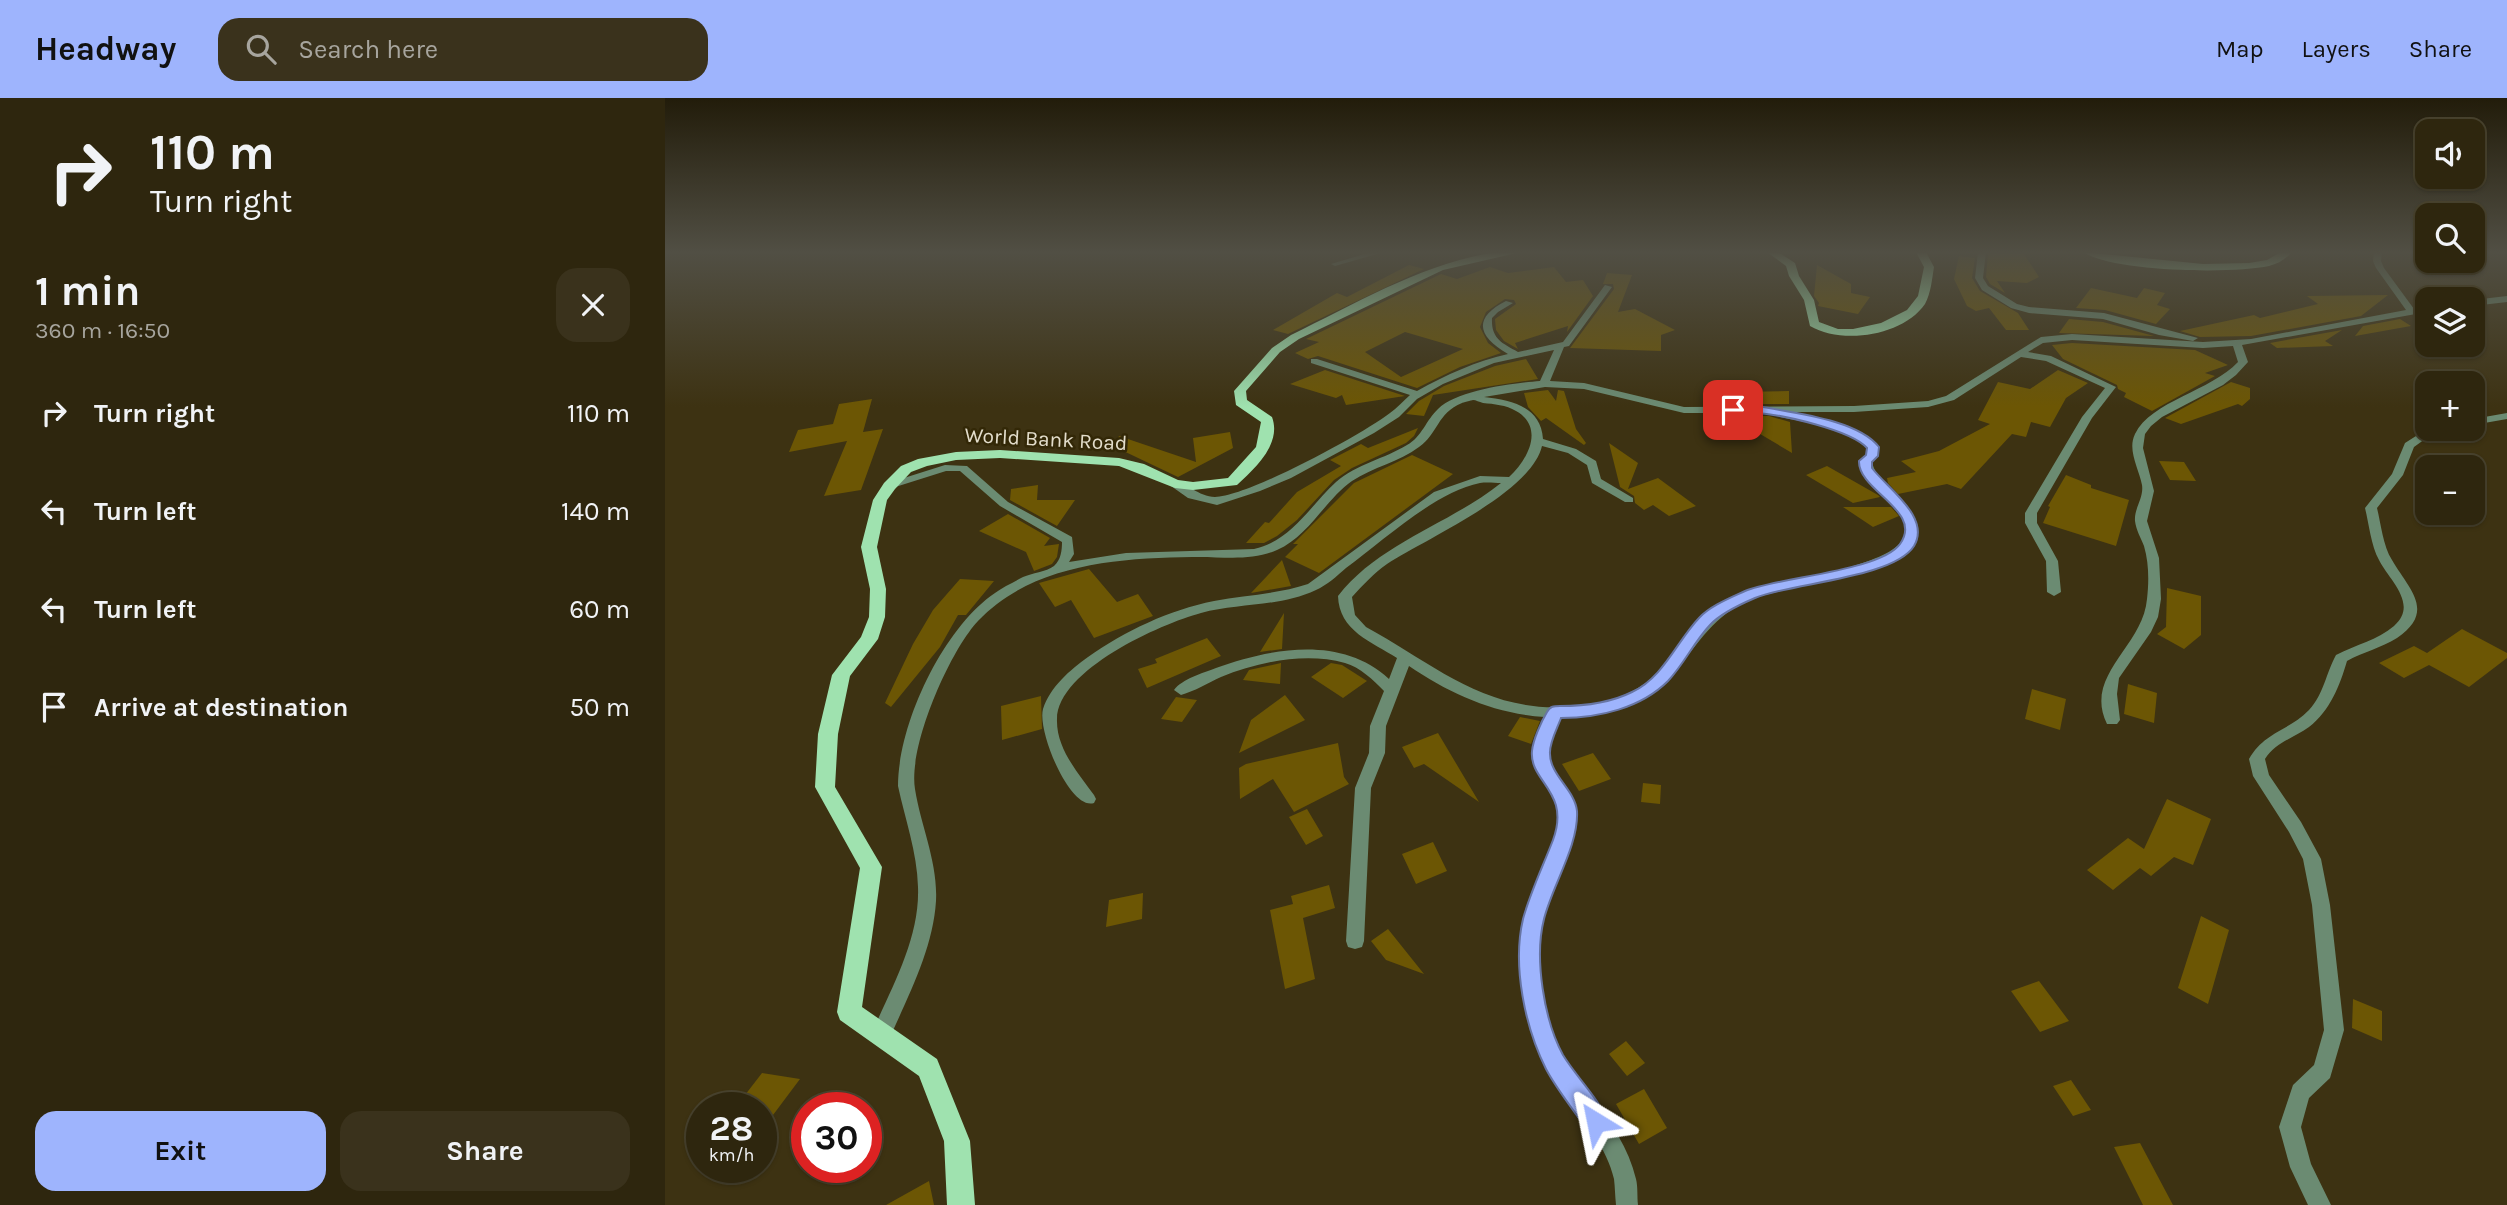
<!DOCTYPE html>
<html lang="en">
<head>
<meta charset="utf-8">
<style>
	body { margin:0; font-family:Karla,sans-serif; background:#3a321c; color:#f1f3f6; height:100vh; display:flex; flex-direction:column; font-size:26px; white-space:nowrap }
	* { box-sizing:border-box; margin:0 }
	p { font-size:23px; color:#a7a59e }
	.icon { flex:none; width:38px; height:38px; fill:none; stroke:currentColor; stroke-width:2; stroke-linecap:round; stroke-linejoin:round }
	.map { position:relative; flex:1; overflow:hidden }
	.details { display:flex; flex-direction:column; background:#2e260e; width:665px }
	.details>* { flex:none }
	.top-card { background:#2e260e; color:#f1f3f6; overflow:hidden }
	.buttons { position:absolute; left:1750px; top:21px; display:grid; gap:14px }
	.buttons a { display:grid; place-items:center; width:70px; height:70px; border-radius:14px; background:#2e260e; box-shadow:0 2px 5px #0004,0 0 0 2px #49432e; font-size:35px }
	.speed { position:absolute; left:21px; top:994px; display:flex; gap:14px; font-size:35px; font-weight:700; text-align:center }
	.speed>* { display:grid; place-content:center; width:91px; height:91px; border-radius:50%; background:#2e260e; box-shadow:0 2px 5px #0004,0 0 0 2px #49432e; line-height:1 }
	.speed small { font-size:18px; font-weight:400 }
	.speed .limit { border:10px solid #d22; background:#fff; color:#111 }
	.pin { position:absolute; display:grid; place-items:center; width:60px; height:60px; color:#fff; margin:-30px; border-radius:14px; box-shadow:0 4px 10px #0006 }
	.me { position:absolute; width:77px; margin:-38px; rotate:325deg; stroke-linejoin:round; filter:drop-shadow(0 0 5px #0008) }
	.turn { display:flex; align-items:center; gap:24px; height:147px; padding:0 35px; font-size:32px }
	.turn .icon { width:91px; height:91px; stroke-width:2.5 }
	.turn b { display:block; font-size:49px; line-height:60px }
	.round { display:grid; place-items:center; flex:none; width:74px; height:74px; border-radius:21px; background:#3a321c }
	.head { display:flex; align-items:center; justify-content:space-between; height:119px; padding:0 35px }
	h1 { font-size:42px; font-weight:700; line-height:52px }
	.cta { display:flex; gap:14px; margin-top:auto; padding:14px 35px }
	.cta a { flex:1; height:80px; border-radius:21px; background:#9eb4fd; color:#111; font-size:28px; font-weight:700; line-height:80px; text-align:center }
	.cta a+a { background:#3a321c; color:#f1f3f6 }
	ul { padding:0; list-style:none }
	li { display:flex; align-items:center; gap:21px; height:98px; padding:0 35px }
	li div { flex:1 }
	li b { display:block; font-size:26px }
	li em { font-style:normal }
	header { display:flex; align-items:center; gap:42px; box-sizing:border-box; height:98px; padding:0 35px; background:#9eb4fd; color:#111 }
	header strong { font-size:33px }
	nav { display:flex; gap:38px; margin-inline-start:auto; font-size:24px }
	.search { width:490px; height:63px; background:#3a321c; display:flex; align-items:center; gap:18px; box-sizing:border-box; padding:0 24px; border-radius:21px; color:#a7a59e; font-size:26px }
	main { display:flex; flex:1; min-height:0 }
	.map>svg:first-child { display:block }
</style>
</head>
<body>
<header>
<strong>Headway</strong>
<div class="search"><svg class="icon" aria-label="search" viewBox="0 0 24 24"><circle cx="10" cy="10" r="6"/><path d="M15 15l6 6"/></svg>Search here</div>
<nav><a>Map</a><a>Layers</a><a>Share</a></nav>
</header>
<main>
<section class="details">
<div class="top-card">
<div class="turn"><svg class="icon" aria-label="right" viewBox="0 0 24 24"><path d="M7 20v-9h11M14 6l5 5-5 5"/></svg><div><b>110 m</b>Turn right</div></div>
</div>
<div class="head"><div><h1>1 min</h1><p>360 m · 16:50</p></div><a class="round"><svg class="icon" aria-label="close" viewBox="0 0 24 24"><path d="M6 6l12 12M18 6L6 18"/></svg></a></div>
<ul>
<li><svg class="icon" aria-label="right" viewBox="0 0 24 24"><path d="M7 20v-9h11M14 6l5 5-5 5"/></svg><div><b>Turn right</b></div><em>110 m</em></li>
<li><svg class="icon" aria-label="left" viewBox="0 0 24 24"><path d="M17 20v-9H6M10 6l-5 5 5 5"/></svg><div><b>Turn left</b></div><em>140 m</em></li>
<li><svg class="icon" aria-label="left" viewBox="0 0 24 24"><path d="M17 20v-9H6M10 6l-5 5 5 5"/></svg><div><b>Turn left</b></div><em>60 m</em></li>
<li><svg class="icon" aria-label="arrive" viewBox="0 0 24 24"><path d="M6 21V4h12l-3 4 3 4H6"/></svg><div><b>Arrive at destination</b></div><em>50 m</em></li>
</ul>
<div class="cta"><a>Exit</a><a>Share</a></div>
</section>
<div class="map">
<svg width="1842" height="1107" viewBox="0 0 1842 1107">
	<rect width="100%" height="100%" fill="#3d3212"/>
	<path fill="#6c5604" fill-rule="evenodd" d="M1323,156H1359L1374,179L1362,185L1332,183L1340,195L1325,186L1321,179Z
		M1294,158L1310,160L1307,180L1315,193L1353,215L1364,232H1341L1324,210L1311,213L1302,208L1289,181Z
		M744,167L759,171L623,236L608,232L672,195L682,199Z
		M1152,167L1186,186V195L1205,199L1193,216L1153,208L1154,205L1149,198Z
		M825,169L843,175L889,169L901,184L918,182L928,198L902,234L903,228L850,245L853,251L839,243L831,232L830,221L851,206L849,202L840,201L821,214L815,229L823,245L836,255L795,269L752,290L653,258L643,261L630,255L654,244L641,241L776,176L792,181ZM740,234L798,251L736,279L700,254Z
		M942,175L967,177L953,214L970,211L1010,232L996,237V253L905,250L949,191L948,186H938Z
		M1426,190L1472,200L1479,190L1500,195L1492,207L1505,211L1491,226L1440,212L1411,210Z
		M1723,197L1696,218L1586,238L1535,239L1515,233L1589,217L1595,220L1653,206L1642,198Z
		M1404,221L1438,224L1489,238L1394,235Z
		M1735,221L1746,228L1690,238L1698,228Z
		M1677,232L1660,243L1668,248L1612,250L1605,245Z
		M1407,245L1530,252L1563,267L1540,275L1550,278L1487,313L1459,299L1461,295L1453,291L1452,287L1398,261L1387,247Z
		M861,261L873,281L768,297L759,318L741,316L754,303L779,288L830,268Z
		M660,272L740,298L681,307L677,297L671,300L625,286Z
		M1393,272L1423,285L1401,300L1385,329L1366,324L1361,339L1347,336L1296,391L1282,386L1233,396L1223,385L1222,380L1251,374L1236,363L1274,353L1325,326L1313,322L1333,284L1365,291Z
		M1566,284L1585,290V301L1577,308L1573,306L1516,326L1500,320Z
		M883,292L891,303L893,292L899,293L911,331L921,345L919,347L881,320L876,323L863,309L859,295Z
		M1124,293V306H1077L1073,294Z
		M207,301L198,334L218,331L196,392L159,398L182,343L124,354L133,332L168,326L174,306Z
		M1081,318H1104L1125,324L1127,355L1085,330Z
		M753,330L749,338L741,345L687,370L669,382L632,422L612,438L599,445H581L600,424L604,425L632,394L676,368L665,362L696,346L703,350Z
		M565,334L568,350L513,379L450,349L454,338L531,364L528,340Z
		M944,345L973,365L963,391L993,380L1031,408L1004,418L988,407L979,412L970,405L969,398L955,389Z
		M747,357L788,376L654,475L620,459L633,446H628L689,385Z
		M1494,363L1519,364L1531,383L1505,382Z
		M1162,368L1213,397L1215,399L1188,405L1141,377Z
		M1401,377L1426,387V390L1464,402L1451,448L1378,425L1385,409L1383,408Z
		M373,387L372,402H410L392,428L345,402L346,391Z
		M1178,409H1226L1234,418L1208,429Z
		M343,416L385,440L379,448L394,446L392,459L387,466L369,473L361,454L314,433Z
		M617,462L626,488L586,495Z
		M424,471L452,504L473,496L488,518L429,540L406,502L390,509L374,485Z
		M295,481L329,483L301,517H293L275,549L226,609L220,605L248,546L268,512Z
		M1502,490L1536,498V537L1519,551L1492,536L1501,529Z
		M619,515L617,551L595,554Z
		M1797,531L1842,555V560L1804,589L1764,567L1739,580L1714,565L1749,548L1762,555Z
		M542,540L556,558L482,590L473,571L492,565L490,561Z
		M616,565L615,586L578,582L584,572Z
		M666,565L677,567L702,583L678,600L646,579Z
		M1463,586L1492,595L1489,625L1459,616Z
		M1367,591L1401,601L1395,632L1360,621Z
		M620,597L640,622L574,655L586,622Z
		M376,598L377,631L337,642L336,608Z
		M511,599L532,602L517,624L496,621Z
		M855,619L875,623L866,646L843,638Z
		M773,635L814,704L759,666L749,670L737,649Z
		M673,645L679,679L684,686L629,714L608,681L575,701L574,670L581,666Z
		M928,655L946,681L914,693L897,666Z
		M978,685L996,687L995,706L976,704Z
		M1502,701L1546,721L1528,767L1509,759L1486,778L1475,770L1448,792L1422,772L1463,740L1479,751Z
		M642,711L658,738L641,747L624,719Z
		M768,744L782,773L751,786L737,756Z
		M664,787L670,810L638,820L650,881L620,891L605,812L628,806L626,798Z
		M478,795L477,821L441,829L444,802Z
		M1536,818L1564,832L1543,906L1513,890Z
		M723,831L759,876L721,862L706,843Z
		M1374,883L1404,923L1375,934L1346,893Z
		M1688,901L1717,913V943L1687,930Z
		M961,943L980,965L962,978L944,956Z
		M97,975L135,981L96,1033V1010H70Z
		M1406,982L1426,1012L1408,1018L1388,988Z
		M979,991L1002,1030L974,1046L951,1006Z
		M1475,1045L1508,1107H1478L1449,1049Z
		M264,1083L269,1107H221Z"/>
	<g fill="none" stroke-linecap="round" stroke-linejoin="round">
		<path fill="#6b8b72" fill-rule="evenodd" d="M706,154H719L670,168L666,166Z
			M1313,154H1321L1318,180L1323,188L1352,206L1364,209L1439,215L1533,240L1528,243L1494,237L1438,221L1364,215L1346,210L1317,192L1310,180Z
			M1709,154H1717L1716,163L1719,170L1749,211L1762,208V214L1577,247L1583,264L1571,277L1558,287L1497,319L1486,328L1480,336L1478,350L1489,393L1482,423L1494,460L1496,501L1493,519L1486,534L1454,580L1452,596L1455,622L1452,626H1442C1418,577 1478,549 1482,501C1484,484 1484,465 1479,448C1476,440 1471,432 1470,423C1469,410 1479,400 1477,387C1474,371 1462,352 1470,336C1486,303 1546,293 1573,264L1568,248L1538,250L1407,242L1378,245L1363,254L1386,258L1451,289L1427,320L1372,415V425L1393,463L1396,494L1389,498L1382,494L1381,463L1360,425V415L1417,319L1440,290L1381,263L1356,259L1289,302L1263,309L1189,314H1123C1155,321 1187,325 1212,347L1213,358L1207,364C1213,394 1269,414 1249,447C1228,480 1118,486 1080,504C1045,521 1030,551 1006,578C979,609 933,619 895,620C891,630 885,640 884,650C881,676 911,692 910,718C909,744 895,769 886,794C871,833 871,878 882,919C898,980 957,1019 971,1081C973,1089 972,1098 973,1107H951C950,1098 950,1089 949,1081C942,1050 919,1023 901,998C884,973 869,947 862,918C853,878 853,835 867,797C877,772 893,745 894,717C894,708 890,700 885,692C866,662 865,652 880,619C830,616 785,596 744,568L721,628L720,655L706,690L699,843L697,849L690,851L683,849L681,843L690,690L704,655L705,628L719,593C708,582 695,569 680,565C640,554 593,564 556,579C543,585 530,593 516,597L509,592C517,581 538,575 551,570C606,550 677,537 724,581L732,560C707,544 674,533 673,498C714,445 785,426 836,385C830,385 822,384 815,385C770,394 718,443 681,470C672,478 662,487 651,492C615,509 573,505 536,515C495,526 393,572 392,621C391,650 413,675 429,697L431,701L429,705C405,713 372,633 378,611C385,589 405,572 423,559C460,533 504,512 549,503C581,497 613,496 643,486L769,394L815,378L844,379C863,362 880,329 851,313C841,307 829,306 818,305C814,304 811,302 808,302C807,302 797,305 797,305C772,315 773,336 754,349C734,364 708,369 687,383C660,402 644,438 612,452C585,464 555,458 527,459C453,460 367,466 313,523C284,554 243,649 250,691C256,729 273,764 271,803C268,852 242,900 223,944L216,946L209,944L206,937C226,890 255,841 253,789C252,754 240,721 233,688C233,626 278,530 330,495C338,489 349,484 358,479C367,475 381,474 389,468C396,462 397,452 397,444L335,408L295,373H281L224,391L220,390V386L280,367L302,368L343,404L407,439L409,456L404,464L461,455L589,451C626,443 645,408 671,384C692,366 719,361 742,347C757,339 761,322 773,311C792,292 849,285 875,283L889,252L829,265L778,286L752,301L734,319L709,335L626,380L595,393L552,407L523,400L506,388V384C519,382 533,399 550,399C582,399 698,336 725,315C732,310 738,303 745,297L646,265V261H652L752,293C781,277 811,263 843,256C813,239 807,220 841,203L848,205L833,214L827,220C826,241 837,245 853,254L898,244L940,187L947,189L904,248L899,249L885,283L919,285L1019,309L1189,308L1263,303L1281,298L1376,239L1407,236L1538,244L1586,241L1741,212L1711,170L1708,163ZM880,289L919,291L1019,315H1106L1107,317C1140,325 1176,326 1202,350V357L1195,363C1197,372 1200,379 1206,387C1218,401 1246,415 1240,437C1231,470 1108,483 1075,496C1035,513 1022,542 995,572C971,599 933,608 899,609C818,613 767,565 701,529L690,517L687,499C698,487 709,475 722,466C762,440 866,395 877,348L903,355L922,367L927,385L960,404H968V400L936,381L931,363L911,351L878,341C876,309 847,302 819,299Z
			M1842,198V204L1808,208V202Z
			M1842,315V321L1808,327V321Z
			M1762,331H1774L1749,349L1738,377L1712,410C1716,426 1718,448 1727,462C1743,490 1772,513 1732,540C1716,550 1698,554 1682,563C1675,587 1665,613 1644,629C1629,640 1611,644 1600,661L1604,677L1636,724L1656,761L1665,807L1679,932L1665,980L1644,1000L1636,1029L1646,1066L1666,1107H1643L1625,1069L1614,1029L1628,987L1649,967L1659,932L1647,807L1638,761L1624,734L1588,678L1584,661C1600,633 1624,633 1644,612C1659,596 1661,575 1671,557C1690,547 1713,542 1729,528C1754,506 1724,482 1714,462C1706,448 1704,426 1700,410L1727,376L1740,345Z"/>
		<path fill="#9fe2af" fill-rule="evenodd" d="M832,154H856L778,172L634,241L615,254L581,293L582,302L607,319C617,346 590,370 572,387L528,392L510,390L454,368L335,360L291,362L262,368L246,374L230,391L222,402L212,449L221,491L220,519L213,541L185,578L173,636L170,689L217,769L197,909L272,961L305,1043L310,1107H282L279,1043L254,978L175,922L172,914L195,770L150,689L153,636L167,577L196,539L204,519L205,491L196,449L208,402L219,385L236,368L253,361L291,354L335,352L454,360L479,366L513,382L528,384L563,380L591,349L596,324L571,307L569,293L607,250L626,237C692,205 758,165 832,154Z
			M1102,154H1113L1130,165L1134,178L1149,202L1154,224L1173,231H1188L1216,225L1242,212L1253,198L1259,169L1251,154H1261L1269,169C1267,181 1266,195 1260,206C1238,238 1177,247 1145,228L1139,202L1124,178L1121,168Z
			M1418,154L1538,166L1584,165L1602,162L1616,154H1627C1621,161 1613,166 1604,168C1568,176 1448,174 1418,154Z"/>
	</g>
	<linearGradient id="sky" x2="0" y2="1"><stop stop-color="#221c0a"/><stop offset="0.5" stop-color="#514f44"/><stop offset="1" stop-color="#514f44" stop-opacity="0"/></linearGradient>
	<rect width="1842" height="309" fill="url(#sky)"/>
	<path fill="#9eb4fd" stroke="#6775a4" stroke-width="2" d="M1093,308C1127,315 1192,321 1214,349L1213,358L1207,364V370C1223,391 1266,419 1249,448C1229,480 1126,485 1090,500C1076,506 1055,516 1045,527C1029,544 1019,566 1003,583C976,610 934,620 896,620C892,631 884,645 885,656C885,677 910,692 912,713C914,747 887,788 879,821C869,860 879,922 898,957C912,980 933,999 943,1024L940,1032L931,1036L922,1032C909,1012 892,992 881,971C860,929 847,868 858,821C865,795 878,768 888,742C906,693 864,684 867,653C868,642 876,624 882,614C885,608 889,608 895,608C919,608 945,605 967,594C998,580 1012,543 1034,520C1045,508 1065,500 1080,493C1114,479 1216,473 1235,446C1259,413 1193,393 1194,363L1201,357L1202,350C1186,332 1118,317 1093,315C1083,314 1071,319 1062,312L1068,309Z"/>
	<g text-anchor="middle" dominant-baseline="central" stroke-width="5" stroke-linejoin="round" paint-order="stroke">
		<g font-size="21" fill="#e3ddcb" stroke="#332807">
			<text transform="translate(381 341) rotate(3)">World Bank Road</text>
		</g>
	</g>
</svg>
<div class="buttons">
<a><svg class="icon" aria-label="sound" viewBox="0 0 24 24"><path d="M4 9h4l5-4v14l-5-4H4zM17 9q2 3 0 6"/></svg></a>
<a><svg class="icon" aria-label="search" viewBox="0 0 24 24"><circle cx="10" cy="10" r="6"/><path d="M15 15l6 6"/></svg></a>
<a><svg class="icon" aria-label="layers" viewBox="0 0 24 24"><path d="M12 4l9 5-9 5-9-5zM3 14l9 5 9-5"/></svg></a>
<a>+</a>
<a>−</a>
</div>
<div class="speed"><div>28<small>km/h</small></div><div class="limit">30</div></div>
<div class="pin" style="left:1068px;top:312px;background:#d93025"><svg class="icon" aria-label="arrive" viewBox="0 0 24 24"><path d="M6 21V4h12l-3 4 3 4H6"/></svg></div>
<svg class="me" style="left:931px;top:1024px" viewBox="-20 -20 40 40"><path d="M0-17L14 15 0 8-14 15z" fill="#9eb4fd" stroke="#fff" stroke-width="4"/></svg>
</div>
</main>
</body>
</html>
